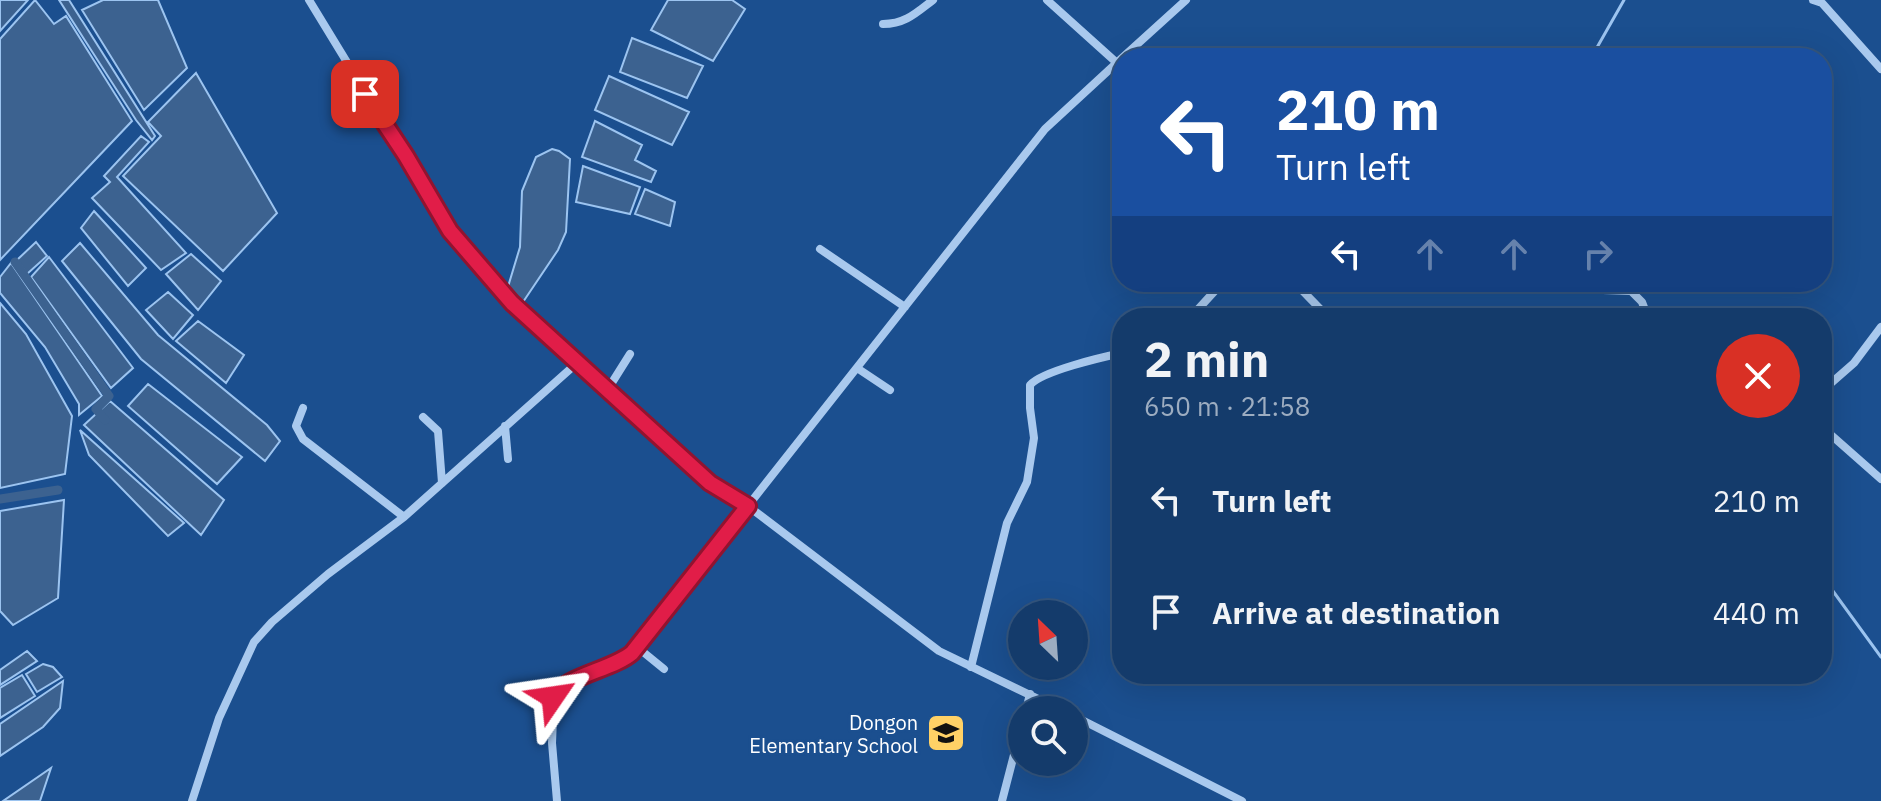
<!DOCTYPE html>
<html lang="en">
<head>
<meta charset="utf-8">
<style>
	body { margin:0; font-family:"IBM Plex Sans",sans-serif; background:#214673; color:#f1f3f6; height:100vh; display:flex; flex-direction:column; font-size:30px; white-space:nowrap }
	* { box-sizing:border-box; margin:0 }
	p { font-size:26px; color:#9dadc1 }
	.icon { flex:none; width:44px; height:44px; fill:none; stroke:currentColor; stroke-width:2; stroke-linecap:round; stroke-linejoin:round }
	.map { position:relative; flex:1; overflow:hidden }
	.panel { position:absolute; left:1112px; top:308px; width:720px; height:376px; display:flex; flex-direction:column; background:#143b6b; border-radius:32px; box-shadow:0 8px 32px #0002,0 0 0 2px #33557e }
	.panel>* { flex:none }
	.hud { position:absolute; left:1112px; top:48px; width:720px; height:244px; border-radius:32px; box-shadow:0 8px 32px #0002,0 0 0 2px #33557e; background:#1a4fa0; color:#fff; overflow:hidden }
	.needle { width:52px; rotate:335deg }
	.controls { position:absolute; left:1008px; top:600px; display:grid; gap:16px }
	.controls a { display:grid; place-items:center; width:80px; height:80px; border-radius:50%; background:#143b6b; box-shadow:0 8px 32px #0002,0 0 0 2px #33557e; font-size:40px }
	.pin { position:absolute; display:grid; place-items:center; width:68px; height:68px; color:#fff; margin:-34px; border-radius:16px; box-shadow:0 4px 12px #0006 }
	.me { position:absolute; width:88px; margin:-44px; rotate:58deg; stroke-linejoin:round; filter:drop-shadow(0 0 6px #0008) }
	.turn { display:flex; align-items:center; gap:28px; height:168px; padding:0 32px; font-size:36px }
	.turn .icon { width:104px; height:104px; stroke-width:2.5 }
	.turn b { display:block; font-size:56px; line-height:68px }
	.lanes { display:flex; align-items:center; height:76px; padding:0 32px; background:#0003; justify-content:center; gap:40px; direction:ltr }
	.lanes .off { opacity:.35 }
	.round { display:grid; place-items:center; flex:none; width:84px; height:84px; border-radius:42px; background:#214673 }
	.overview { display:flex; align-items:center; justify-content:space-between; height:136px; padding:0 32px }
	h1 { font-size:48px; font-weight:800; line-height:60px }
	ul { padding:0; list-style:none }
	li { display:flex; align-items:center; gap:24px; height:112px; padding:0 32px }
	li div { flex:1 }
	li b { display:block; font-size:30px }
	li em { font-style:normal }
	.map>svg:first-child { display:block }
</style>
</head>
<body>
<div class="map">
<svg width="1881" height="801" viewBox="0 0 1881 801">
	<rect width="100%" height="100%" fill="#1b4f8f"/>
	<path fill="#3c6290" stroke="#9cc4f0" stroke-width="2" d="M0,0H28L0,31Z
		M35,0L54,24L66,16L132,121L0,260V39Z
		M59,0H69L155,136L152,140L136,120Z
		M103,0H158L187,68L144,110L82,10Z
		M668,0H732L745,9L713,61L651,30Z
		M632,38L703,66L687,98L620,72Z
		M196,73L277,213L223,271L123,176L161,136L148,122Z
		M609,76L689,112L672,145L595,110Z
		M595,121L642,145L635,160L656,171L651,182L582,157Z
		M141,136L149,142L117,177L186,253L161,270L92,198L110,182L104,176Z
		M552,149L559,151L570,159L566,232L558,250L519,308L507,290L520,247L522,191L536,157Z
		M583,166L640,187L630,214L576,202Z
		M645,189L675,202L670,226L635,214Z
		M94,211L146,268L128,286L81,228Z
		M36,242L47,256L27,274L17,260Z
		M80,243L158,335L267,425L280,441L265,461L141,359L62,261Z
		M191,254L221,281L198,310L166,274Z
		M49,257L133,368L111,388L31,277Z
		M11,263L102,396L79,415V404L45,347L0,293V277Z
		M168,292L193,315L173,339L146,310Z
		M0,303L26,334L72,416L65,474L0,488Z
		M198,321L244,355L226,383L176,341Z
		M148,384L242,457L217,484L128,406Z
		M110,401L224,500L201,535L84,425Z
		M80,430L184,523L168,536L89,455Z
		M64,500L58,598L13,625L0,611V511Z
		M27,651L37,661L0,685V670Z
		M43,664L53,667L62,677L37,692L26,674Z
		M22,675L35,696L0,718V688Z
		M63,681L60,708L43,727L0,756V724Z
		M51,768L40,801H3Z"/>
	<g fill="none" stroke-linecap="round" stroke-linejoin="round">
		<path stroke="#9cc4f0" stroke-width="3" d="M1591,58L1624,0
			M1822,576L1881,657"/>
		<path stroke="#3c6290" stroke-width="9" d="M15,262L109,396L96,409L105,420
			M0,499L58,490"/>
		<path stroke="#a9c9ee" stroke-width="8" d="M309,0L450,231L531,322L608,389L710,483L748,506L939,651L1061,710
			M1047,0L1117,63
			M1813,0L1822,3L1881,69
			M883,24C905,24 916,13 933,0
			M1122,58L1186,0
			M820,249L905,307
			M1294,282L1329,318
			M1603,290L1631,291L1642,302L1648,318
			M1190,318L1223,282
			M857,368L890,390
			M608,389L630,354
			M1822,391L1854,363L1881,327
			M303,408L296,426L303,439L404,517
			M423,417L438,431L442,483
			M505,426L508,459
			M1822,427L1881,479
			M637,647L664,669
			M971,667L1007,523L1027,482L1034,438L1030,408V385C1042,371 1103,357 1122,353
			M1026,710L1030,694
			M1074,716L1242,801
			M192,801L219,718L254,642L272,622L328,574L404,517L577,363
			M557,801L552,743L554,693L632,653L1045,129L1122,58
			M1002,801L1022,724"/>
	</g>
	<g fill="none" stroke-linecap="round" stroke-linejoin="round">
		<g stroke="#92132f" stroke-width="20">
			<path id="route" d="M365,94L406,156L450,231L512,303L710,483L748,506L632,653C614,669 562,677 553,697"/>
		</g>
		<use href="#route" stroke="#e11d48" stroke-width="14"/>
	</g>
	<defs>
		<g id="school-square" transform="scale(2)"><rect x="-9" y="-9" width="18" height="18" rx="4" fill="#ffd166" stroke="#1b4f8f"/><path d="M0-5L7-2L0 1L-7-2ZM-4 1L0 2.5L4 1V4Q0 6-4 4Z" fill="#111"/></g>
	</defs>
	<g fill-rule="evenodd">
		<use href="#school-square" x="946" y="733"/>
	</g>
	<g text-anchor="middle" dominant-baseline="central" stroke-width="6" stroke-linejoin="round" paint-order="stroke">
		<g font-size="20" fill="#fff" stroke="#1b4f8f" text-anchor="end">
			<text x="918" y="722">Dongon<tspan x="918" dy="23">Elementary School</tspan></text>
		</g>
	</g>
</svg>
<div class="controls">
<a><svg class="needle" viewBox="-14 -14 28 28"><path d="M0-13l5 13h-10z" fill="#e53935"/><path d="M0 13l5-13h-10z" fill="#9dadc1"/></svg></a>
<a><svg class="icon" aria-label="search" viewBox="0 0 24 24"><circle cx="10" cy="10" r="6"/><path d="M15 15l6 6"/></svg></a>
</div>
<div class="pin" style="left:365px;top:94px;background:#d93025"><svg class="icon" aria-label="arrive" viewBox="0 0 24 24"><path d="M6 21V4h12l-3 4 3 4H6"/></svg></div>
<svg class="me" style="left:553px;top:697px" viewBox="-20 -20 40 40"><path d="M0-17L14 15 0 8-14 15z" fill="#e11d48" stroke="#fff" stroke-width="4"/></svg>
<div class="hud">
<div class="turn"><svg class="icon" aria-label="left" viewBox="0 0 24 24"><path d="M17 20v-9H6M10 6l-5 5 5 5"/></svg><div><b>210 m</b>Turn left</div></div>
<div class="lanes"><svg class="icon" aria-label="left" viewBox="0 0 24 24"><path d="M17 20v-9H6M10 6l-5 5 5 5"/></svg><svg class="icon off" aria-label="ahead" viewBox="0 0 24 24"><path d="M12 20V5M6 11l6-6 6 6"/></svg><svg class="icon off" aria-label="ahead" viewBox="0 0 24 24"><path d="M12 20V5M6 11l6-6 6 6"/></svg><svg class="icon off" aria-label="right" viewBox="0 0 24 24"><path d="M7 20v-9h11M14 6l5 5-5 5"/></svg></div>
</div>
<section class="panel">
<div class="overview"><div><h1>2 min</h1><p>650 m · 21:58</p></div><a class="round" style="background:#d93025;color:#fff"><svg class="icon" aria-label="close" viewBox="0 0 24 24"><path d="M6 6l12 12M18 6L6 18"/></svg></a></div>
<ul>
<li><svg class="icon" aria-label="left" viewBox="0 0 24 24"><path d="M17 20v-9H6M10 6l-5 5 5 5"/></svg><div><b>Turn left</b></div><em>210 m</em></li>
<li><svg class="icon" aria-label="arrive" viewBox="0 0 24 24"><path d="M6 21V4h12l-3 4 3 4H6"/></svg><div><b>Arrive at destination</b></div><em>440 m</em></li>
</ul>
</section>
</div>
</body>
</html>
